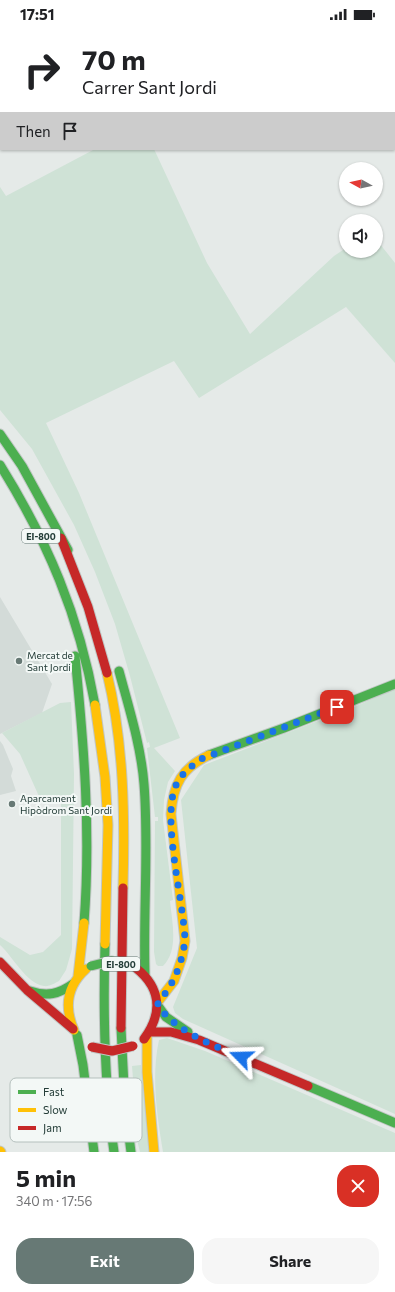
<!DOCTYPE html>
<html lang="en">
<head>
<meta charset="utf-8">
<style>
	body { margin:0; font-family:Commissioner,sans-serif; background:#f6f6f6; color:#202124; height:100vh; display:flex; flex-direction:column; font-size:15px; white-space:nowrap }
	* { box-sizing:border-box; margin:0 }
	p { font-size:13px; color:#757577 }
	.icon { flex:none; width:22px; height:22px; fill:none; stroke:currentColor; stroke-width:2; stroke-linecap:round; stroke-linejoin:round }
	.map { position:relative; height:1124px; overflow:hidden }
	.details { display:flex; flex-direction:column; background:#fff; flex:1 }
	.details>* { flex:none }
	.hud { position:absolute; left:0px; top:0px; width:395px; height:122px; box-shadow:0 1px 3px #0004; background:#fff; color:#202124; overflow:hidden }
	.needle { width:26px; rotate:278deg }
	.tools { position:absolute; left:339px; top:134px; display:grid; gap:8px }
	.tools a { display:grid; place-items:center; width:44px; height:44px; border-radius:50%; background:#fff; box-shadow:0 1px 3px #0004; font-size:20px }
	.pin { position:absolute; display:grid; place-items:center; width:34px; height:34px; color:#fff; margin:-17px; border-radius:8px; box-shadow:0 2px 6px #0006 }
	.me { position:absolute; width:44px; margin:-22px; rotate:292deg; stroke-linejoin:round; filter:drop-shadow(0 0 3px #0008) }
	.turn { display:flex; align-items:center; gap:14px; height:84px; padding:0 16px; font-size:18px }
	.turn .icon { width:52px; height:52px; stroke-width:2.5 }
	.turn b { display:block; font-size:28px; line-height:34px }
	.then { display:flex; align-items:center; height:38px; padding:0 16px; background:#0003; gap:8px; font-size:15px }
	.round { display:grid; place-items:center; flex:none; width:42px; height:42px; border-radius:16px; background:#f6f6f6 }
	.overview { display:flex; align-items:center; justify-content:space-between; height:68px; padding:0 16px }
	h1 { font-size:24px; font-weight:700; line-height:30px }
	.action { display:flex; gap:8px; margin-top:auto; padding:8px 16px }
	.action a { flex:1; height:46px; border-radius:16px; background:#677975; color:#fff; font-size:16px; font-weight:700; line-height:46px; text-align:center }
	.action a+a { background:#f6f6f6; color:#202124 }
	.status { display:flex; justify-content:space-between; align-items:center; height:28px; padding:0 20px; background:#fff; direction:ltr }
	.status svg { height:11px; fill:currentColor }
	.map>svg:first-child { display:block }
</style>
</head>
<body>
<div class="status"><b>17:51</b><svg viewBox="0 0 49 12"><path d="M0 12V9h3v3zM5 12V6h3v6zM10 12V3h3v9zM15 12V0h3v12zM26 1h20v11H26zM47 4h2v5h-2z"/></svg></div>
<div class="map">
<svg width="395" height="1124" viewBox="0 0 395 1124">
	<rect width="100%" height="100%" fill="#e5eae8"/>
	<path fill="#d3dbd8" d="M59,0H395V61L394,62V1Z
		M0,569L52,656L42,685L0,706Z
		M0,713L3,717L13,741L11,748L16,763L0,767Z"/>
	<path fill="#cfe2d6" d="M95,121H154L207,235L250,306L334,228L346,220V223H376V211L395,235V335L346,279L199,370L174,333L46,395L79,465L180,710L154,720L175,743L168,754L164,772L163,792L173,872L170,873C172,894 179,922 163,938H158L156,936L154,924L155,793H158V789H155L147,720L150,719L149,714L147,715L130,648L115,596L95,544L74,497L32,421L0,382V159L6,168Z
		M395,661V1086L183,991L175,985L173,979L197,920L181,772L204,737L354,679Z
		M71,674L74,746L72,921L66,942L59,953C55,955 49,959 44,958C26,955 14,930 0,917V909L30,927L43,924L61,907V773L42,775L20,726L2,705L60,675Z
		M167,1010L205,1023L395,1105V1124H163C157,1087 151,1049 159,1012Z
		M141,1037L149,1124H140L138,1116L132,1038Z"/>
	<g fill="none" stroke-linecap="round" stroke-linejoin="round">
		<g stroke="#c1c7c5" stroke-width="11">
			<path id="fast" d="M0,406L22,438L68,522
				M0,437C48,514 79,587 95,677
				M75,628C84,717 91,805 84,895
				M119,643C129,680 141,718 144,756C149,819 143,883 145,946
				M209,727L284,700L395,656
				M105,916C103,986 104,1055 114,1124
				M30,963C47,969 59,966 73,956
				M158,978L166,989L188,1004
				M121,1000L125,1077L131,1124
				M77,1007L83,1037L94,1124
				M308,1058L395,1095"/>
		</g>
		<g stroke="#c1c7c5" stroke-width="11">
			<path id="slow" d="M107,645C124,715 125,788 123,860
				M95,677L105,749L108,797L105,916
				M78,948L84,895
				M157,975L174,953L182,930L185,913L171,786C173,756 182,740 209,727
				M74,1002C64,979 67,958 86,941
				M147,1007V1044L154,1124
				M0,1123L1,1124"/>
		</g>
		<g stroke="#c1c7c5" stroke-width="11">
			<path id="jam" d="M61,510L88,579L107,645
				M0,934L27,962L73,1001
				M136,940C161,960 163,985 144,1011
				M121,1000L123,860
				M149,1004H171L199,1012L308,1058"/>
		</g>
		<use href="#fast" stroke="#4caf50" stroke-width="9"/>
		<use href="#slow" stroke="#ffc107" stroke-width="9"/>
		<use href="#jam" stroke="#c62828" stroke-width="9"/>
		<g stroke="#c1c7c5" stroke-width="11" stroke-linecap="butt">
			<path id="fast-bridge" d="M91,938L111,933L131,937"/>
		</g>
		<g stroke="#c1c7c5" stroke-width="11" stroke-linecap="butt">
			<path id="jam-bridge" d="M92,1019L112,1023L133,1018"/>
		</g>
		<use href="#fast-bridge" stroke="#4caf50" stroke-width="9"/>
		<use href="#jam-bridge" stroke="#c62828" stroke-width="9"/>
	</g>
	<g fill="none" stroke-linecap="round" stroke-linejoin="round">
		<path stroke="#1a73e8" stroke-width="7" stroke-dasharray="0 12.6" d="M241,1029C210,1016 179,1005 158,978V975C174,955 181,939 185,913C184,873 160,787 177,755C183,744 192,738 201,731L337,679"/>
	</g>
	<g fill="#677975" stroke="#f3f8f6" stroke-width="1.5">
		<circle cx="19" cy="633" r="4"/>
		<circle cx="12" cy="776" r="4"/>
	</g>
	<g text-anchor="middle" dominant-baseline="central" stroke-width="4" stroke-linejoin="round" paint-order="stroke">
		<g fill="#f3f8f6" stroke="#617470" stroke-width="1">
			<rect x="22" y="501" width="38" height="14" rx="3"/>
			<rect x="102" y="929" width="38" height="14" rx="3"/>
		</g>
		<g font-size="9" font-weight="bold" fill="#233c37">
			<text x="41" y="508">EI-800</text>
			<text x="121" y="936">EI-800</text>
		</g>
		<g font-size="10" fill="#233c37" stroke="#f3f8f6" text-anchor="start">
			<text x="27" y="627">Mercat de<tspan x="27" dy="12">Sant Jordi</tspan></text>
			<text x="20" y="770">Aparcament<tspan x="20" dy="12">Hipòdrom Sant Jordi</tspan></text>
		</g>
	</g>
	<rect x="10" y="1050" width="132" height="64" rx="6" fill="#f3f8f6" stroke="#b5c0bd" stroke-width="1"/>
	<rect x="18" y="1062" width="18" height="4" fill="#4caf50"/>
	<rect x="18" y="1080" width="18" height="4" fill="#ffc107"/>
	<rect x="18" y="1098" width="18" height="4" fill="#c62828"/>
	<g font-size="11" fill="#233c37">
		<text x="43" y="1068">Fast</text>
		<text x="43" y="1086">Slow</text>
		<text x="43" y="1104">Jam</text>
	</g>
</svg>
<div class="tools">
<a><svg class="needle" viewBox="-14 -14 28 28"><path d="M0-13l5 13h-10z" fill="#e53935"/><path d="M0 13l5-13h-10z" fill="#757577"/></svg></a>
<a><svg class="icon" aria-label="sound" viewBox="0 0 24 24"><path d="M4 9h4l5-4v14l-5-4H4zM17 9q2 3 0 6"/></svg></a>
</div>
<div class="pin" style="left:337px;top:679px;background:#d93025"><svg class="icon" aria-label="arrive" viewBox="0 0 24 24"><path d="M6 21V4h12l-3 4 3 4H6"/></svg></div>
<svg class="me" style="left:241px;top:1029px" viewBox="-20 -20 40 40"><path d="M0-17L14 15 0 8-14 15z" fill="#1a73e8" stroke="#fff" stroke-width="4"/></svg>
<div class="hud">
<div class="turn"><svg class="icon" aria-label="right" viewBox="0 0 24 24"><path d="M7 20v-9h11M14 6l5 5-5 5"/></svg><div><b>70 m</b>Carrer Sant Jordi</div></div>
<div class="then">Then<svg class="icon" aria-label="arrive" viewBox="0 0 24 24"><path d="M6 21V4h12l-3 4 3 4H6"/></svg></div>
</div>
</div>
<section class="details">
<div class="overview"><div><h1>5 min</h1><p>340 m · 17:56</p></div><a class="round" style="background:#d93025;color:#fff"><svg class="icon" aria-label="close" viewBox="0 0 24 24"><path d="M6 6l12 12M18 6L6 18"/></svg></a></div>
<div class="action"><a>Exit</a><a>Share</a></div>
</section>
</body>
</html>
